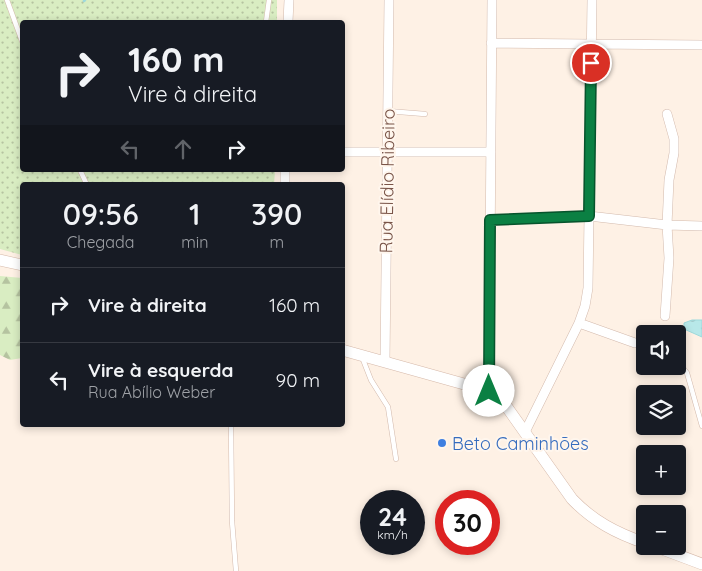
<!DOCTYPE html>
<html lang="pt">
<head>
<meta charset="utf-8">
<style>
	body { margin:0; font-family:Quicksand,sans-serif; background:#20242c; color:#f1f3f6; height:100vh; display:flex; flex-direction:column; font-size:19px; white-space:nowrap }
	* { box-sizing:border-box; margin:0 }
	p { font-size:16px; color:#9ea1a6 }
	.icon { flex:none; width:28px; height:28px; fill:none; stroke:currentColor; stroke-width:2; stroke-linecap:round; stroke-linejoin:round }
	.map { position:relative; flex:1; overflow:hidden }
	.panel { position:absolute; left:20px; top:182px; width:325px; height:245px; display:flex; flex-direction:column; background:#171b24; border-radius:5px; box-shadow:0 2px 8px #0003 }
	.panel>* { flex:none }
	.top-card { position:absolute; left:20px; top:20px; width:325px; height:152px; border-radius:5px; box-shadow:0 2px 8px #0003; background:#171b24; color:#f1f3f6; overflow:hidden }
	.fabs { position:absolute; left:636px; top:325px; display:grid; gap:10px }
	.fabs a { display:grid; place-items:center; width:50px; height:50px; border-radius:5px; background:#171b24; box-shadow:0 2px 8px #0003; font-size:25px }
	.speed { position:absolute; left:360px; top:490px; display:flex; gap:10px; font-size:25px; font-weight:700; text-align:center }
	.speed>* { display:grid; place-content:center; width:65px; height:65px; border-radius:50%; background:#171b24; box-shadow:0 2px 8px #0003; line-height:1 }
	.speed small { font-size:12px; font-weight:400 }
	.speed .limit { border:8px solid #d22; background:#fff; color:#111 }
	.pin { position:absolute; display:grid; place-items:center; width:42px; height:42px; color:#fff; margin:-21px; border:2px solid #fff; border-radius:50%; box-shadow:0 1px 5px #0007 }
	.me { position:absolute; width:55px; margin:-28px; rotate:0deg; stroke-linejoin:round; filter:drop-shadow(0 0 4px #0008) }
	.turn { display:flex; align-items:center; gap:18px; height:105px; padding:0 25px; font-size:22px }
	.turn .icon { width:65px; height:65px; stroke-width:2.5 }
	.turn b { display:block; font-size:35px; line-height:42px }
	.lanes { display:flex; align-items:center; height:48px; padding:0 25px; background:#0003; justify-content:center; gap:25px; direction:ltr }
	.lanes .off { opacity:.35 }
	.eta { display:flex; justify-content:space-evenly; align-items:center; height:85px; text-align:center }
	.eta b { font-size:30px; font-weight:600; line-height:35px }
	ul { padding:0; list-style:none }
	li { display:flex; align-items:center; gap:15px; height:75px; padding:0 25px; border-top:1px solid #363941 }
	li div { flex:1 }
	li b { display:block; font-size:19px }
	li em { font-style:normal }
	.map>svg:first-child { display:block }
</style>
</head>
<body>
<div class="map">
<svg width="702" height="571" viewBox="0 0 702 571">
	<defs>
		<pattern id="forest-firs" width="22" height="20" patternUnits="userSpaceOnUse" patternTransform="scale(1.25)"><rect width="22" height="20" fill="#d9edc2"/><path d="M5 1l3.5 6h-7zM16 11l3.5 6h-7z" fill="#b5c3a0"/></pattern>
		<pattern id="park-dots" width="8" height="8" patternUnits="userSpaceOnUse" patternTransform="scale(1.25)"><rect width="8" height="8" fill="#d9edc2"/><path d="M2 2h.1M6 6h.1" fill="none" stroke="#b5c3a0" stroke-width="1.8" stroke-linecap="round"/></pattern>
		<pattern id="water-ripples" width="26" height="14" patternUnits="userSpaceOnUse" patternTransform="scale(1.25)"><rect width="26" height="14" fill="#b8e8e9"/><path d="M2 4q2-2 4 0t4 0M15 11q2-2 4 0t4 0" fill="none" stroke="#9abfbf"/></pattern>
	</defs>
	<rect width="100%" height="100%" fill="#fef1e5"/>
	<path fill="url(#forest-firs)" d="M0,276L22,278V358L10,360L0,355Z"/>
	<path fill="url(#park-dots)" d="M0,0H277V22H22V170H275L274,185H22V255L0,249Z"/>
	<path fill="url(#water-ripples)" stroke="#9dd9dc" d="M692,320H702V337L684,329V323Z"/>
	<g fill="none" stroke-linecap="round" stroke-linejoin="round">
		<path stroke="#9dd9dc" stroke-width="2.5" d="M84,1L85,0"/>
		<g stroke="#d3baad" stroke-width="5.5">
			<path id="lane" d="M7,0L22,41
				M266,22L269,0
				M387,111L425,114
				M80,170L87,185
				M635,343L645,347
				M362,357L371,380L388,407L396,459
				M678,362L687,373L702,426
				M231,425L232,521L236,571"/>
		</g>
		<g stroke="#d3baad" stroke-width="10">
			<path id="street" d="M288,22L289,0
				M491,43L702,45
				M342,152H491
				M285,185V170
				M490,220L589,216L667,225L702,226
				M665,316L669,258L667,225L669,180L674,153V139L667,114
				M579,323L635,343
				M385,362L389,0
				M489,391L492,0
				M525,432L579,323L585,306L588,288L592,0"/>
		</g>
		<g stroke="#d6b9aa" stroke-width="12">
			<path id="secondary" d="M0,260L22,265
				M342,350L489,391L504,403L572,499C593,521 616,533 645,543
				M654,546L702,564"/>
		</g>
		<use href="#lane" stroke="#fff" stroke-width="4.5"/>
		<use href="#street" stroke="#fff" stroke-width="9"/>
		<use href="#secondary" stroke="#fff" stroke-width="11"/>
	</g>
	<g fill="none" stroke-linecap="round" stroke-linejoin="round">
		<g stroke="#07532c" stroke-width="12">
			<path id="route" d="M489,391L490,220L589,216L591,63"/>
		</g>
		<use href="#route" stroke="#0b8043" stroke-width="9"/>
	</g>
	<circle fill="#3f7fe0" stroke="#fff6ed" stroke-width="2" cx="442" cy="443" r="5"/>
	<g text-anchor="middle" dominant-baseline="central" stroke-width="4" stroke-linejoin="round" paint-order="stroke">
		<g font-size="18" fill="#795448" stroke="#fff6ed">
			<text transform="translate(387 181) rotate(-89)">Rua Elídio Ribeiro</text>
		</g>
		<g font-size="18" fill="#366cbe" stroke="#fff6ed" text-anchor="start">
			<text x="452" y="443">Beto Caminhões</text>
		</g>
	</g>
</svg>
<div class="fabs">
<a><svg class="icon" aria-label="sound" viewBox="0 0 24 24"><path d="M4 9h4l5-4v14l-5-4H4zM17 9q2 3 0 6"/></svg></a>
<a><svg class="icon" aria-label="layers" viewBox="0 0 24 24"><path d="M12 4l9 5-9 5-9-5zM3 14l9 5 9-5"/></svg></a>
<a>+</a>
<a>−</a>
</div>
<div class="speed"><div>24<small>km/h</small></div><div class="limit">30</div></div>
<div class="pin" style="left:591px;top:63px;background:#d93025"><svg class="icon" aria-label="arrive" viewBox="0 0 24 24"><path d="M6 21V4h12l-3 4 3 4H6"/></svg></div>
<svg class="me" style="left:489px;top:391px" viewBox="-20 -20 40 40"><circle r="19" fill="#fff"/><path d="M0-13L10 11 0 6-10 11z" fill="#0b8043"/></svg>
<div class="top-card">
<div class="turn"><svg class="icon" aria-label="right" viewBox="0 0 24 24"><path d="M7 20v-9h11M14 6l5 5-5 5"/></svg><div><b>160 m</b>Vire à direita</div></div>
<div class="lanes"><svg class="icon off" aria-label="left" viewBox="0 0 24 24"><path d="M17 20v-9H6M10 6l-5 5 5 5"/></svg><svg class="icon off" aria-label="ahead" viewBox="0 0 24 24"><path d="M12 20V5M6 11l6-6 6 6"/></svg><svg class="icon" aria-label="right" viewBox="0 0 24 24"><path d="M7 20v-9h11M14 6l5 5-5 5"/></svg></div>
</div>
<section class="panel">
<div class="eta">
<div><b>09:56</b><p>Chegada</p></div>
<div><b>1</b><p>min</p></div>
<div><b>390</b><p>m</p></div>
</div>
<ul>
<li><svg class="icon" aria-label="right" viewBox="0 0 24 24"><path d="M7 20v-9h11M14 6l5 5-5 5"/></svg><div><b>Vire à direita</b></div><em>160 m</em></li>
<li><svg class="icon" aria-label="left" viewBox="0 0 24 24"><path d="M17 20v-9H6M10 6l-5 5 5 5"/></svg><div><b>Vire à esquerda</b><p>Rua Abílio Weber</p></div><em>90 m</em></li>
</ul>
</section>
</div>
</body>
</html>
